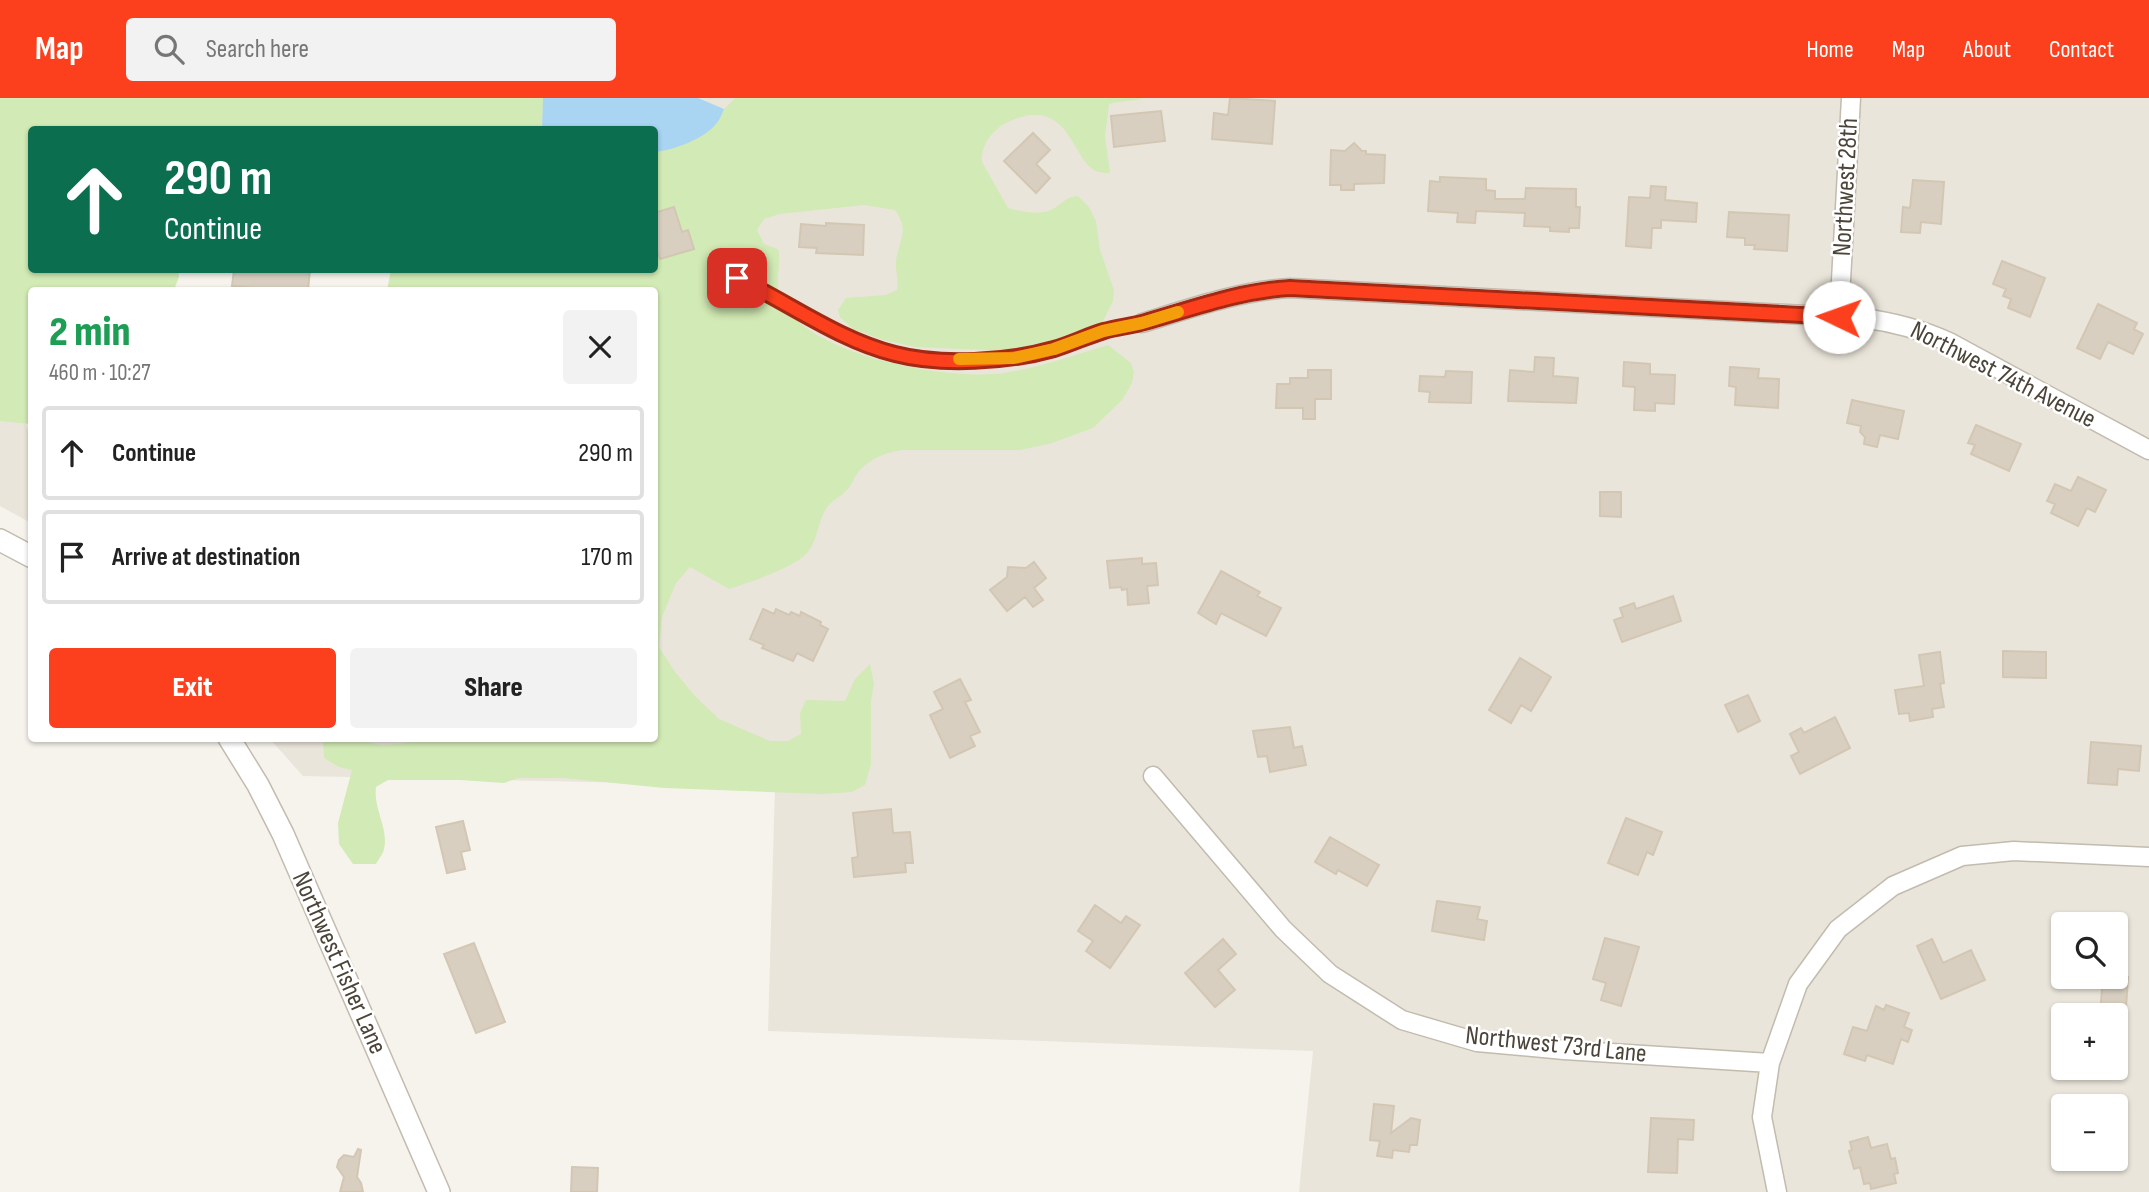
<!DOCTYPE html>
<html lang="en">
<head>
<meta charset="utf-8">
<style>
	body { margin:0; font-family:"Sofia Sans Condensed",sans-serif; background:#f2f2f2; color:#222; height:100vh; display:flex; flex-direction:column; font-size:26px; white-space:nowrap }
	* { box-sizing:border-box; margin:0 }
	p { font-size:23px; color:#767676 }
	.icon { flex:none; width:38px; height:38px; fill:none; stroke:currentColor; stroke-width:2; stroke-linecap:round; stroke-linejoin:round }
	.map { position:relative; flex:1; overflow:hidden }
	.panel { position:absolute; left:28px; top:189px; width:630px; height:455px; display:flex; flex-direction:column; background:#fff; border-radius:7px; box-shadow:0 2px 5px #0004 }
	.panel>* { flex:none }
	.banner { position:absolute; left:28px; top:28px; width:630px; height:147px; border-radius:7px; box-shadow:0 2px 5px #0004; background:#0b6e4f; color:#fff; overflow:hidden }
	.controls { position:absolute; left:2051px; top:814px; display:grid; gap:14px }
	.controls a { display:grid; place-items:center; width:77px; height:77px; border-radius:7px; background:#fff; box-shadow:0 2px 5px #0004; font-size:35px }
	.pin { position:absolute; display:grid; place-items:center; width:60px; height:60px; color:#fff; margin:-30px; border-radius:14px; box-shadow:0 4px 10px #0006 }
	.me { position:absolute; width:77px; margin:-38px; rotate:273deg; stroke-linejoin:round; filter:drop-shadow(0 0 5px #0008) }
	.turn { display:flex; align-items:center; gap:24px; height:147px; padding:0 21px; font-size:32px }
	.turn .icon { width:91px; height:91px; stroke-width:2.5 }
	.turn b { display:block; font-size:49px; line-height:60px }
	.round { display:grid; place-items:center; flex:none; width:74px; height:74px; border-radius:7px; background:#f2f2f2 }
	.head { display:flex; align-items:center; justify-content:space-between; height:119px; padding:0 21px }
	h1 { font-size:42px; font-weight:800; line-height:52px; color:#1e9e55 }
	.primary-button { display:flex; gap:14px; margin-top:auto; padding:14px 21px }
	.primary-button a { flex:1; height:80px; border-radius:7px; background:#fc3f1d; color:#fff; font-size:28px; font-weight:800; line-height:80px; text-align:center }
	.primary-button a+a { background:#f2f2f2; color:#222 }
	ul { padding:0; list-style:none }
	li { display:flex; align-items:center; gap:21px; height:94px; margin:0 14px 10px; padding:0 7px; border:4px solid #e0e0e0; border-radius:7px }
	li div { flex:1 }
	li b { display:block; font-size:26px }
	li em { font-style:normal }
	header { display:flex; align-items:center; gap:42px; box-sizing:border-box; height:98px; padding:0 35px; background:#fc3f1d; color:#fff }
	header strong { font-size:33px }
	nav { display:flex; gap:38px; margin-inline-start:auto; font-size:24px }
	.search { width:490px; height:63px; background:#f2f2f2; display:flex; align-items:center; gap:18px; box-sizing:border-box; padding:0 24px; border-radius:7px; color:#767676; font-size:26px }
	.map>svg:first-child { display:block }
</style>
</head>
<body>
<header>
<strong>Map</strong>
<div class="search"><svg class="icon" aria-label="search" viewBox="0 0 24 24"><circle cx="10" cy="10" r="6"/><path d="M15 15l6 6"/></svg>Search here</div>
<nav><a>Home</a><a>Map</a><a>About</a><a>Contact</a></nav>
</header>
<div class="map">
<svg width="2149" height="1094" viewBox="0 0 2149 1094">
	<rect width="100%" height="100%" fill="#f6f3ec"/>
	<path fill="#eae5da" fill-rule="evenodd" d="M0,0H2149V1094H1299L1313,953L768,933L775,688L303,678L270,641L654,640V32L362,31ZM2063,826H2116V878H2063ZM2063,917H2116V970H2063ZM2063,1008H2116V1060H2063Z
		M0,232L31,344V425L0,408Z"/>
	<path fill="#d2eab5" d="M0,0H543L542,31L32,32V172H178L179,179L175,189L158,192H32L31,326L0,323Z
		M735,0H1144C1132,4 1123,2 1109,6L1105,38L1110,75C1107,75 1103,75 1099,74C1073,68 1073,5 1021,19C1009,23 1001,26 993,35C986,42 980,55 982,64L1008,110C1020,113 1036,117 1048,113C1059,110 1065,98 1078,98L1089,109L1096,123L1100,152L1114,192L1113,203L1102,225L1092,234L1061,245H1039L1009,253L916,249L883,242L853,231L840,219L838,212L846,200L886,197L897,192C899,181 895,173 896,163C899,141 910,133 895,112L864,107L780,116L764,121L757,132L764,146L778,151C782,169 773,186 782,204C810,258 949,283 1004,275C1039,270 1074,257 1108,247L1131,265L1134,274L1132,285L1122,302L1093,330L1049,346L1020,352H902C885,355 871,360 859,373C854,379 852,387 847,392C838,402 828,402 822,419C817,431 815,449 804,458C789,471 748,485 729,491L690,469L676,485L662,519L659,549L675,574L695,598L719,621L770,643H788L801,636L800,615L806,602L845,603L855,581L870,566L874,586L871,603V666L865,687L852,694L822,696L664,690L564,680H518L504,685L460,682H388L376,689C373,711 389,730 384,751C383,756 378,762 376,766H353L339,746L338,725L352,672L339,669L324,660L323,641H364C377,652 405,644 422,643L423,640H654V192H387L391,172H654L655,54L692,42L707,34L716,26L724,11Z"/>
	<path fill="#a9d4f2" d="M543,0H698L724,11C722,15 720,22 716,26C704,41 673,52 655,54L654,32L542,31Z"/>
	<path fill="#d8cfc1" stroke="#d3c7b4" stroke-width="2" d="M1230,0L1275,3L1272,46L1212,41L1214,15L1228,17Z
		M1161,13L1165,43L1114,49L1111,18Z
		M1033,35L1050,52L1036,66L1050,80L1036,95L1004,63Z
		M1354,45L1362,53H1366V56L1385,57L1384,85L1354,86V92H1341V87H1330L1331,52L1345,53Z
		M1440,79L1486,81V92L1495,93V101H1525L1526,90L1576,91V109H1580L1579,130H1569V134L1550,133V129L1524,128L1525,115L1476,113L1475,125L1457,124L1458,115L1428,113L1430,83L1440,84Z
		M1913,82L1944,84L1941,126L1921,124L1920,135L1901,134L1903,109L1910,110Z
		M1651,88L1666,89L1665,102L1697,105L1696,124L1661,122V130H1652L1651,150L1626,148L1629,99L1650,100Z
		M674,109L682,134L688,132L694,151L660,161L654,142V115Z
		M1729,114L1789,117L1787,153L1754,151L1755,147H1745V140L1727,139Z
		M826,125L864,127L863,157L816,155L817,150L799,149L801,126L826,128Z
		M2002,163L2045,180L2030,219L2008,210L2011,201L2003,198L2006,191L1993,186Z
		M234,172H310L308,192H274L232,188Z
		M2098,206L2137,225L2134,231L2143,236L2133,256L2108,244L2100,261L2077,250Z
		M1535,259L1554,260L1553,278L1578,280L1576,305L1508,303L1510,272L1534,274Z
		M1624,264L1650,266V276L1675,277L1674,306L1655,305V313L1634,312L1635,289L1623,288Z
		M1730,269L1759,271L1758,280L1779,281L1778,310L1735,307L1736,289L1729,288Z
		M1308,272H1331V301H1315V321H1303V310H1276L1277,286H1290V280H1308Z
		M1446,273L1472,274L1471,305L1429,304L1430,294L1419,293L1420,278L1445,279Z
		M1852,302L1904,313L1898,341L1880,337L1877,349L1864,346L1865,339L1860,334L1861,328L1847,325Z
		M1976,327L2021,346L2009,373L1971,356L1975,347L1968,345Z
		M2078,379L2106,392L2095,414L2087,410L2078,428L2051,415L2055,406L2047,403L2055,386L2071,393Z
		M1600,394H1621V419L1600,418Z
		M1142,460V466L1156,465L1158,487L1147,488L1149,505L1128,507L1127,491L1122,492L1121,489L1110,490L1107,463Z
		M1034,464L1046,480L1034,490L1043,502L1033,509L1025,499L1007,513L990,492L1007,479L1008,469L1026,470Z
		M1221,473L1260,494L1257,498L1281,510L1266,538L1221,515L1216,526L1198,515Z
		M1673,498L1681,523L1622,544L1614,522L1623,519L1620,510L1634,505L1636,511Z
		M763,511L774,516L776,511L789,517L791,514L800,518L801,514L821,524L820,527L828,531L813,563L797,555L793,563L762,550L764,547L750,541Z
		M2003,553L2046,554V580L2003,579Z
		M1940,554L1944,585L1940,586L1944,609L1932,611L1933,619L1910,623L1909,615L1899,616L1895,592L1924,588L1919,557Z
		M1520,560L1551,579L1531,613L1521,607L1511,625L1489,612Z
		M960,581L971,602L965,604L980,634L970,638L975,648L950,660L930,617L943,611L934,594Z
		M1748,597L1760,623L1738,634L1725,607Z
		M1835,619L1850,650L1800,676L1791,658L1799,654L1790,636L1801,630L1804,635Z
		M1290,629L1294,650L1302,648L1306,667L1270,674L1267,658L1258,659L1253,633Z
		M2091,644L2141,648L2139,673L2118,671L2117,687L2088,685Z
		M891,711L893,735L910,734L913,765H905L906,774L854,779L852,760L858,759L853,715Z
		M1626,720L1662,734L1653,757L1647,754L1638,777L1608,765Z
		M463,723L470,752L461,754L465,771L447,775L436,729Z
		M1330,739L1379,767L1367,788L1338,772L1336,776L1315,764Z
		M1437,803L1480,809L1477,821L1487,823L1484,842L1432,833Z
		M1095,807L1121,825L1126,818L1140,827L1110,870L1086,853L1093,843L1078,833Z
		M1605,840L1639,849L1621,908L1601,902L1606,885L1593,881Z
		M1223,841L1236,856L1218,872L1235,892L1215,909L1185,875Z
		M1932,841L1943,865L1971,852L1985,882L1941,901L1917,848Z
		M474,845L505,924L476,935L444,856Z
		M2103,878L2128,879L2126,911L2118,910L2117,917H2100Z
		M1886,907L1909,915L1904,929L1912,932L1908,944L1901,941L1893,966L1867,957L1865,963L1844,956L1853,929L1867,933L1876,908L1884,912Z
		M1374,1006L1394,1008L1391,1035L1411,1020L1420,1022L1417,1047H1410L1409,1054L1393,1052L1392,1060L1377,1058L1380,1043L1370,1042Z
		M1651,1020L1694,1022L1693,1042L1678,1041L1677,1075L1648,1074Z
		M1868,1039L1871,1050L1887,1046L1891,1061L1895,1060L1898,1075L1894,1076L1896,1085L1871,1091L1870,1085L1864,1086L1860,1069L1854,1071L1849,1053L1852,1052L1850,1044Z
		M358,1051L361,1052L357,1079L361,1085L363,1094H340L344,1079L337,1069L339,1062L344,1057L354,1059Z
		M572,1069L598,1070L597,1094H571Z"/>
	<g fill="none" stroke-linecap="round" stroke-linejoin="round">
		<g stroke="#c2bbae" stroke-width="12">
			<path id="service" d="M713,168L858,243L895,256L931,261L1014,260L1054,251L1103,233L1142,225"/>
		</g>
		<g stroke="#c2bbae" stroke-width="21">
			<path id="minor" d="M1839,219L1851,0
				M1142,225C1191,210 1239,193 1290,190L1862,220C1893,224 1920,231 1949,244L2149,352
				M1153,678L1283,831L1330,876L1402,922L1477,944L1564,952L1770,965
				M1777,1094L1762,1019L1770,965L1798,886L1838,831L1893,788L1962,758L2014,753L2149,759"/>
		</g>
		<g stroke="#c2bbae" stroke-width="24">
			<path id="tertiary" d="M0,442L32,459
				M229,640L258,687L283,736L439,1094"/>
		</g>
		<use href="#service" stroke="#fff" stroke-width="9"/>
		<use href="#minor" stroke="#fff" stroke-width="18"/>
		<use href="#tertiary" stroke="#fff" stroke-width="21"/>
	</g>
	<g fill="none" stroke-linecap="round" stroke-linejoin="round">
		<g stroke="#a42913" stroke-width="18">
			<path id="route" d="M737,180C789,205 839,242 895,256C941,268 1008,264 1054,251C1071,246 1087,238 1104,233C1117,229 1132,228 1145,224C1194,210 1239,193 1290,190L1839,219"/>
		</g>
		<use href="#route" stroke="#fc3f1d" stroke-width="12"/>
		<path stroke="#f59e0b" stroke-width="12" d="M959,261L1014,260L1054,251L1103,233L1142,225L1178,214"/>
	</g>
	<g text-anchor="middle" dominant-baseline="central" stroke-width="5" stroke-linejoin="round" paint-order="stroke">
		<g font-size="26" fill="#4b4439" stroke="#fff">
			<text transform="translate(1846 89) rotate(-87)">Northwest 28th</text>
			<text transform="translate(2003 277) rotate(27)">Northwest 74th Avenue</text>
			<text transform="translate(339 865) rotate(66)">Northwest Fisher Lane</text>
			<text transform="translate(1556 947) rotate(6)">Northwest 73rd Lane</text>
		</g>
	</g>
</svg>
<div class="controls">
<a><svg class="icon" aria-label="search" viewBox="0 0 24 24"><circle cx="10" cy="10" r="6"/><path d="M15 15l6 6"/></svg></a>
<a>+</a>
<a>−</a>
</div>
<div class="pin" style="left:737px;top:180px;background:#d93025"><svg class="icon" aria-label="arrive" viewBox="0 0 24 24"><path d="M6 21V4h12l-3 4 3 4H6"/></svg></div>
<svg class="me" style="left:1839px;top:219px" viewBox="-20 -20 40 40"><circle r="19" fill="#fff"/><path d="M0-13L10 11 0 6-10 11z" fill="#fc3f1d"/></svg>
<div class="banner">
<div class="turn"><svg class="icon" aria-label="ahead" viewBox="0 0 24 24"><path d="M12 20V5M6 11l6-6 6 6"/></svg><div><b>290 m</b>Continue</div></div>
</div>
<section class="panel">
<div class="head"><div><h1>2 min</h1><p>460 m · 10:27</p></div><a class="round"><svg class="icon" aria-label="close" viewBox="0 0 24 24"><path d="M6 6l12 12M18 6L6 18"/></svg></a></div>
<ul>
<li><svg class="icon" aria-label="ahead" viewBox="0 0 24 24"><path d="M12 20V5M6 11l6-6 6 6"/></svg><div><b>Continue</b></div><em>290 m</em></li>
<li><svg class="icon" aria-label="arrive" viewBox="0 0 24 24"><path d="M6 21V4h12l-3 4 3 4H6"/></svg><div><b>Arrive at destination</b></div><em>170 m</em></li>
</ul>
<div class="primary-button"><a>Exit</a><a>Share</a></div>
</section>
</div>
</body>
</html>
